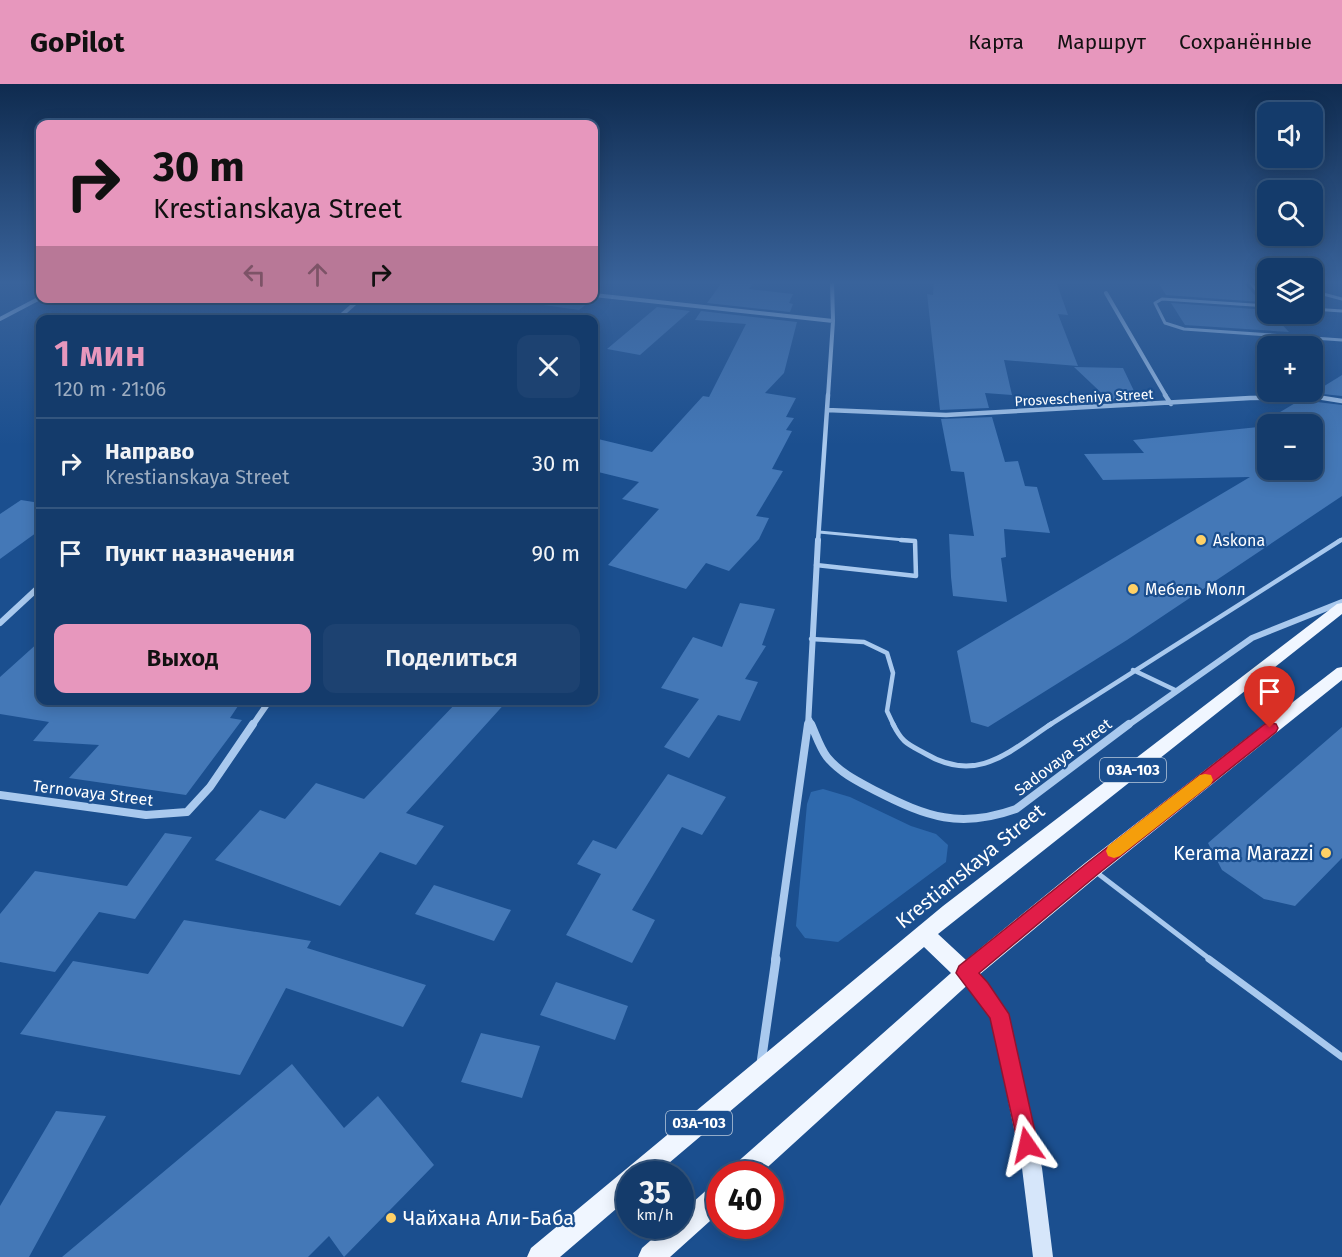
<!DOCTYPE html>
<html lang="ru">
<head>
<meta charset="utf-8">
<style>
	body { margin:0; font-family:"Fira Sans",sans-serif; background:#1d4271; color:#f1f3f6; height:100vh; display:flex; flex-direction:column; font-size:22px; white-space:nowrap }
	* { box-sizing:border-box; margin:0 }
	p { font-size:20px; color:#9dadc1 }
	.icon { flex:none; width:33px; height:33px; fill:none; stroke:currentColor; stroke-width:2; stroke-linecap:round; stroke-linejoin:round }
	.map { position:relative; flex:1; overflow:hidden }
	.drawer { position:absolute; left:36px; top:231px; width:562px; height:390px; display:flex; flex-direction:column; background:#143b6b; border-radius:12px; box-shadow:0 3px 15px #0003,0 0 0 2px #33557e }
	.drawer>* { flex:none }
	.hud { position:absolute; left:36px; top:36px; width:562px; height:183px; border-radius:12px; box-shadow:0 3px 15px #0003,0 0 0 2px #33557e; background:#e797bd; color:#111; overflow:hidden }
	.fabs { position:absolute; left:1257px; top:18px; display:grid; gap:12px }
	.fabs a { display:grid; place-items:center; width:66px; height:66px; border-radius:12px; background:#143b6b; box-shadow:0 3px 15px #0003,0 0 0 2px #33557e; font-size:30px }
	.speed { position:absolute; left:616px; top:1077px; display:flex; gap:12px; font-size:30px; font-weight:700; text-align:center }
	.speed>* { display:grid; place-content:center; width:78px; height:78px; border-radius:50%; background:#143b6b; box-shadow:0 3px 15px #0003,0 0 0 2px #33557e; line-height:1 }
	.speed small { font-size:15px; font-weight:400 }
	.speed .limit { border:9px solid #d22; background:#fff; color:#111 }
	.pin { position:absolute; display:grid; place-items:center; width:51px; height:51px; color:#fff; margin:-62px -26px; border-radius:50% 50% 50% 0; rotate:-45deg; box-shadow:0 0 6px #0007 }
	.pin .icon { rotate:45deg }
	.me { position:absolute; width:66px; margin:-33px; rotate:349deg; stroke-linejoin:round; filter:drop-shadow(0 0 4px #0008) }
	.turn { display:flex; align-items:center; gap:21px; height:126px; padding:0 18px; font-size:27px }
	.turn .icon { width:78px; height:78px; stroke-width:2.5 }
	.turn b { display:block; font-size:42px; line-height:51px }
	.lanes { display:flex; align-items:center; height:57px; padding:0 18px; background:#0003; justify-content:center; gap:30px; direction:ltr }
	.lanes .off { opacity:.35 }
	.round { display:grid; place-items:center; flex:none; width:63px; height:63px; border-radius:12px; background:#1d4271 }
	.overview { display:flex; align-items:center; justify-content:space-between; height:102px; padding:0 18px }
	h1 { font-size:36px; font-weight:600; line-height:45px; color:#e797bd }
	.primary-button { display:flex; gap:12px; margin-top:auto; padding:12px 18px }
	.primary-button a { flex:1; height:69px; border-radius:12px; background:#e797bd; color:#111; font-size:24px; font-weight:600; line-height:69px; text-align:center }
	.primary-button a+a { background:#1d4271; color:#f1f3f6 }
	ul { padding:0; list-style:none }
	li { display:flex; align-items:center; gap:18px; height:90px; padding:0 18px; border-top:2px solid #33557e }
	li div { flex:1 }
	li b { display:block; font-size:22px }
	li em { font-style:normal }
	header { display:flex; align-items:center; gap:36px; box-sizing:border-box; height:84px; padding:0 30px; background:#e797bd; color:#111 }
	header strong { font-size:28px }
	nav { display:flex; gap:33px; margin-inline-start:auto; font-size:21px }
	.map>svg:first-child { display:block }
</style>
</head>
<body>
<header>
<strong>GoPilot</strong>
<nav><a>Карта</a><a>Маршрут</a><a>Сохранённые</a></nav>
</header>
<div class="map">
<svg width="1342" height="1173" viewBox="0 0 1342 1173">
	<rect width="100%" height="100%" fill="#1b4f8f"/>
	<path fill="#2e69ad" d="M823,705L850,713L911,742L936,750L948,761L946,778L838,858L805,854L796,842L807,720L811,708Z"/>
	<path fill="#4478b7" d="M723,197H754L749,205L793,210L789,219L793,220L790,228L707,219Z
		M934,197H1056L1068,231L1058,230L1078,282L1004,276L1012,311L985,309L989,324L940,326L927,210L933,211Z
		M1157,197H1242L1261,218L1166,211Z
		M543,214H592L593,215L579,226L536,220Z
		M1171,219L1268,226V230H1272L1289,248L1185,241Z
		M657,223L690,227L640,271L607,265Z
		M701,227L797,238L784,289L765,309L796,314L786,333L794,334L786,346L792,347L772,385L783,387L756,432L769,434L759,455L729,487L706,479L686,505L608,481L659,425L622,415L639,398L594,387V354L652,368L703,312L709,313L746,240L695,236Z
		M1074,283L1123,284L1134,307L1129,316L1110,317Z
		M1342,291V312L1313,309Z
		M1297,318H1317L1342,321V412L1127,556L988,643L971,638L957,567L1250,393L1103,396L1084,370L1144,369L1133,356L1268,342V386H1312V340H1280L1270,334Z
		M992,333L1005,378L1018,377L1025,402L1037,403L1050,449L1004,445L1006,473L1001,474L1007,518L953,512L951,493L949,450L974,452L964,388L951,387L941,335Z
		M21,416L40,419V446L0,475V430Z
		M740,519L775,525L762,561L766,562L745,595L758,598L740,637L718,631L689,674L664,663L699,615L661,604L693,553L722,563Z
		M40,557V616H242L230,634L242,636L186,711L69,694L99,661L33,657L49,638L0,630V593Z
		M459,616H508L406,729L444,742L416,781L380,768L340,822L215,776L260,726L285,735L316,699L364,715Z
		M1342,643V774L1295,822L1264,815L1222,786L1208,759Z
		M668,690L726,713L702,751L682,743L632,826L655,836L632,879L566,851L601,790L577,780L593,756L616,765Z
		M165,749L192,753L135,835L99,828L55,888L0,878V830L35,787L127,802Z
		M434,801L511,826L494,857L415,830Z
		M184,836L311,857L307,864L426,901L403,943L286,904L240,991L20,950L73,877L148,890Z
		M556,898L628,922L615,956L540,931Z
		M481,949L540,962L522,1014L461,998Z
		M292,980L344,1044L378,1012L434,1081L344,1173L329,1152L308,1173H62Z
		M56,1027L106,1032L29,1173H0V1122Z"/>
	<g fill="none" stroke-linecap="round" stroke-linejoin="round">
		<path stroke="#a9c9ee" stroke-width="3" d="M1249,197L1268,220
			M1312,207L1342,215
			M1268,222L1162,215L1155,219L1165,239L1184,245L1342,256
			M1312,225L1342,227
			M819,448L915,457
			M1338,457L1342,455"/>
		<path stroke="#a9c9ee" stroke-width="4.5" d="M816,481L916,492L915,457L901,456
			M811,555L864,558L887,569L893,589L887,627L894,642
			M1133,586L1175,606
			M1048,642L1341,456"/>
		<path stroke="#a9c9ee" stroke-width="5" d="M893,640C903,660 908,660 926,670C977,700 1009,668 1051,640
			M1096,788L1211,876"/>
		<path stroke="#a9c9ee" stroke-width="7" d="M1209,875L1342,973"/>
		<path stroke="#a9c9ee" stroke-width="4" d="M1106,209L1166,312
			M594,211L833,237
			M0,235L40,214
			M336,236L361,214
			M828,312L833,237L832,197"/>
		<path stroke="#a9c9ee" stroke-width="4.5" d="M1165,311L1171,320
			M827,326L946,331L1250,314L1317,313L1342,317
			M818,457L828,311"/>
		<path stroke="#a9c9ee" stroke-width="6" d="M0,539L40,502
			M809,635L812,642
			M252,642L270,616
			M808,642L818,456
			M1127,642L1252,554L1342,518"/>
		<path stroke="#a9c9ee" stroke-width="8" d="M811,640C816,651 820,664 827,673C840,689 859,698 876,707C927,733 960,745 1016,725L1129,640
			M0,711L146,731L187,728L210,703L253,640
			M775,876L808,640"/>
		<path stroke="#a9c9ee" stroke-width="9" d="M761,979L776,875"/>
		<path fill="#d6e6fa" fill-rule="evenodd" d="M966,881L972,884L987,899L1008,930L1042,1084L1053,1173H1033L1022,1084L991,933L958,889L960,884Z"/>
		<path fill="#f0f6ff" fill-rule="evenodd" d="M1342,519V530L938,850L966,876L1085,779L1337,584L1342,583V596L1099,791L973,896L760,1090H731L734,1081L951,889L924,863L656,1090H630V1113L560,1173H527L531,1164L943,822L1337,520Z
			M720,1099V1128L670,1173H638L642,1164L667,1142H681V1129L711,1102Z"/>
	</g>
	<linearGradient id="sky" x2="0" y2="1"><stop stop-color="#0f2b4f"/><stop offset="0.55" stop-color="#39639b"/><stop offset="1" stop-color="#39639b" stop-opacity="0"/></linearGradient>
	<rect width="1342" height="361" fill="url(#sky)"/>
	<path fill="#e11d48" stroke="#92132f" stroke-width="1.5" d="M1270,639L1276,640L1278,644L1276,648L1098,790L979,889L988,899L1009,930L1038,1061L1035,1069L1027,1072L1020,1069L990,934L956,889L959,882L1086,780L1265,640Z"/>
	<path fill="#f59e0b" d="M1205,690L1211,691L1213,696L1211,700L1120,772L1114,774L1108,772L1106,767L1108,762L1200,691Z"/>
	<g fill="#ffd166" stroke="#1b4f8f" stroke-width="2">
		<circle cx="1201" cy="456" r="6"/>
		<circle cx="1133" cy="505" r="6"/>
		<circle cx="1326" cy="769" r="6"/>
		<circle cx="391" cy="1134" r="6"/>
	</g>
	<g text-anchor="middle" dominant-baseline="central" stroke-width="4.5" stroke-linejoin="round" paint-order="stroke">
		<g font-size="14" fill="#fff" stroke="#1b4f8f">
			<text transform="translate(1084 314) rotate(-3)">Prosvescheniya Street</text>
		</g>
		<g fill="#1b4f8f" stroke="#bbcadd" stroke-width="1.5">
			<rect x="1100" y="674" width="66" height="24" rx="4.5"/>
			<rect x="666" y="1027" width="66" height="24" rx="4.5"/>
		</g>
		<g font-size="15" font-weight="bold" fill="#fff">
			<text x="1133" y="686">03А-103</text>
			<text x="699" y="1039">03А-103</text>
		</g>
		<g font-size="16" fill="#fff" stroke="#1b4f8f" text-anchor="start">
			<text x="1213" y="456">Askona</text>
			<text x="1145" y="505">Мебель Молл</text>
		</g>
		<g font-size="16" fill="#fff" stroke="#1b4f8f">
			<text transform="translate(1063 673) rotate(-37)">Sadovaya Street</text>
			<text transform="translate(93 709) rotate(7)">Ternovaya Street</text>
		</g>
		<g font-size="20" fill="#fff" stroke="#1b4f8f" text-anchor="end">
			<text x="1314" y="769">Kerama Marazzi</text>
			<text x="403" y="1134" text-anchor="start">Чайхана Али-Баба</text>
		</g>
		<g font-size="20" fill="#fff" stroke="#1b4f8f">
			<text transform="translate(970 782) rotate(-39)">Krestianskaya Street</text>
		</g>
	</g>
</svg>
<div class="fabs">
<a><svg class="icon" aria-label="sound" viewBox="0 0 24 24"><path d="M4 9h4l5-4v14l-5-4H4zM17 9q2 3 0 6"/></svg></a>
<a><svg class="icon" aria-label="search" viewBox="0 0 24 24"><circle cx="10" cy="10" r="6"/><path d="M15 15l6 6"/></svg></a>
<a><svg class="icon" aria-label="layers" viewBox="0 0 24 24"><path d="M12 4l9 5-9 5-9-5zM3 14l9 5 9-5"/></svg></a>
<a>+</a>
<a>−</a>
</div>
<div class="speed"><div>35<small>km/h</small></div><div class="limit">40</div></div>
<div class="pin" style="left:1270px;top:644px;background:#d93025"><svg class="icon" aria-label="arrive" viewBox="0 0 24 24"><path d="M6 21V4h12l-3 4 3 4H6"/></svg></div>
<svg class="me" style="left:1027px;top:1061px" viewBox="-20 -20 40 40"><path d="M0-17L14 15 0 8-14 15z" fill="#e11d48" stroke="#fff" stroke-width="4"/></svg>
<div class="hud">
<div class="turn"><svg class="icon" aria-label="right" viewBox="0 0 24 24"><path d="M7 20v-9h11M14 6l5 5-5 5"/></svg><div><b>30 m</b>Krestianskaya Street</div></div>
<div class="lanes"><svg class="icon off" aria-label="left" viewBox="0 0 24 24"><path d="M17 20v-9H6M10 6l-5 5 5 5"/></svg><svg class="icon off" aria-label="ahead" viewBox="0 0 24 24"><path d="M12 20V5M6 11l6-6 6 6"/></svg><svg class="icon" aria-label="right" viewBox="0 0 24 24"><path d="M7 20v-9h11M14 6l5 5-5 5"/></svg></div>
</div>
<section class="drawer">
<div class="overview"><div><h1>1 мин</h1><p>120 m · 21:06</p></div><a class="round"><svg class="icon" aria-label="close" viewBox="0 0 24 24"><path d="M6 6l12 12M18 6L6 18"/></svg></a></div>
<ul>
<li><svg class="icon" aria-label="right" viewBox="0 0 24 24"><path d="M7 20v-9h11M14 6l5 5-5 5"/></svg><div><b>Направо</b><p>Krestianskaya Street</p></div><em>30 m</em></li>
<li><svg class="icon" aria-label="arrive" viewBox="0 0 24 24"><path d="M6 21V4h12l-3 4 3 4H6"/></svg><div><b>Пункт назначения</b></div><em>90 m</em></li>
</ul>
<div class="primary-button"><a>Выход</a><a>Поделиться</a></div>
</section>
</div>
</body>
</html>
